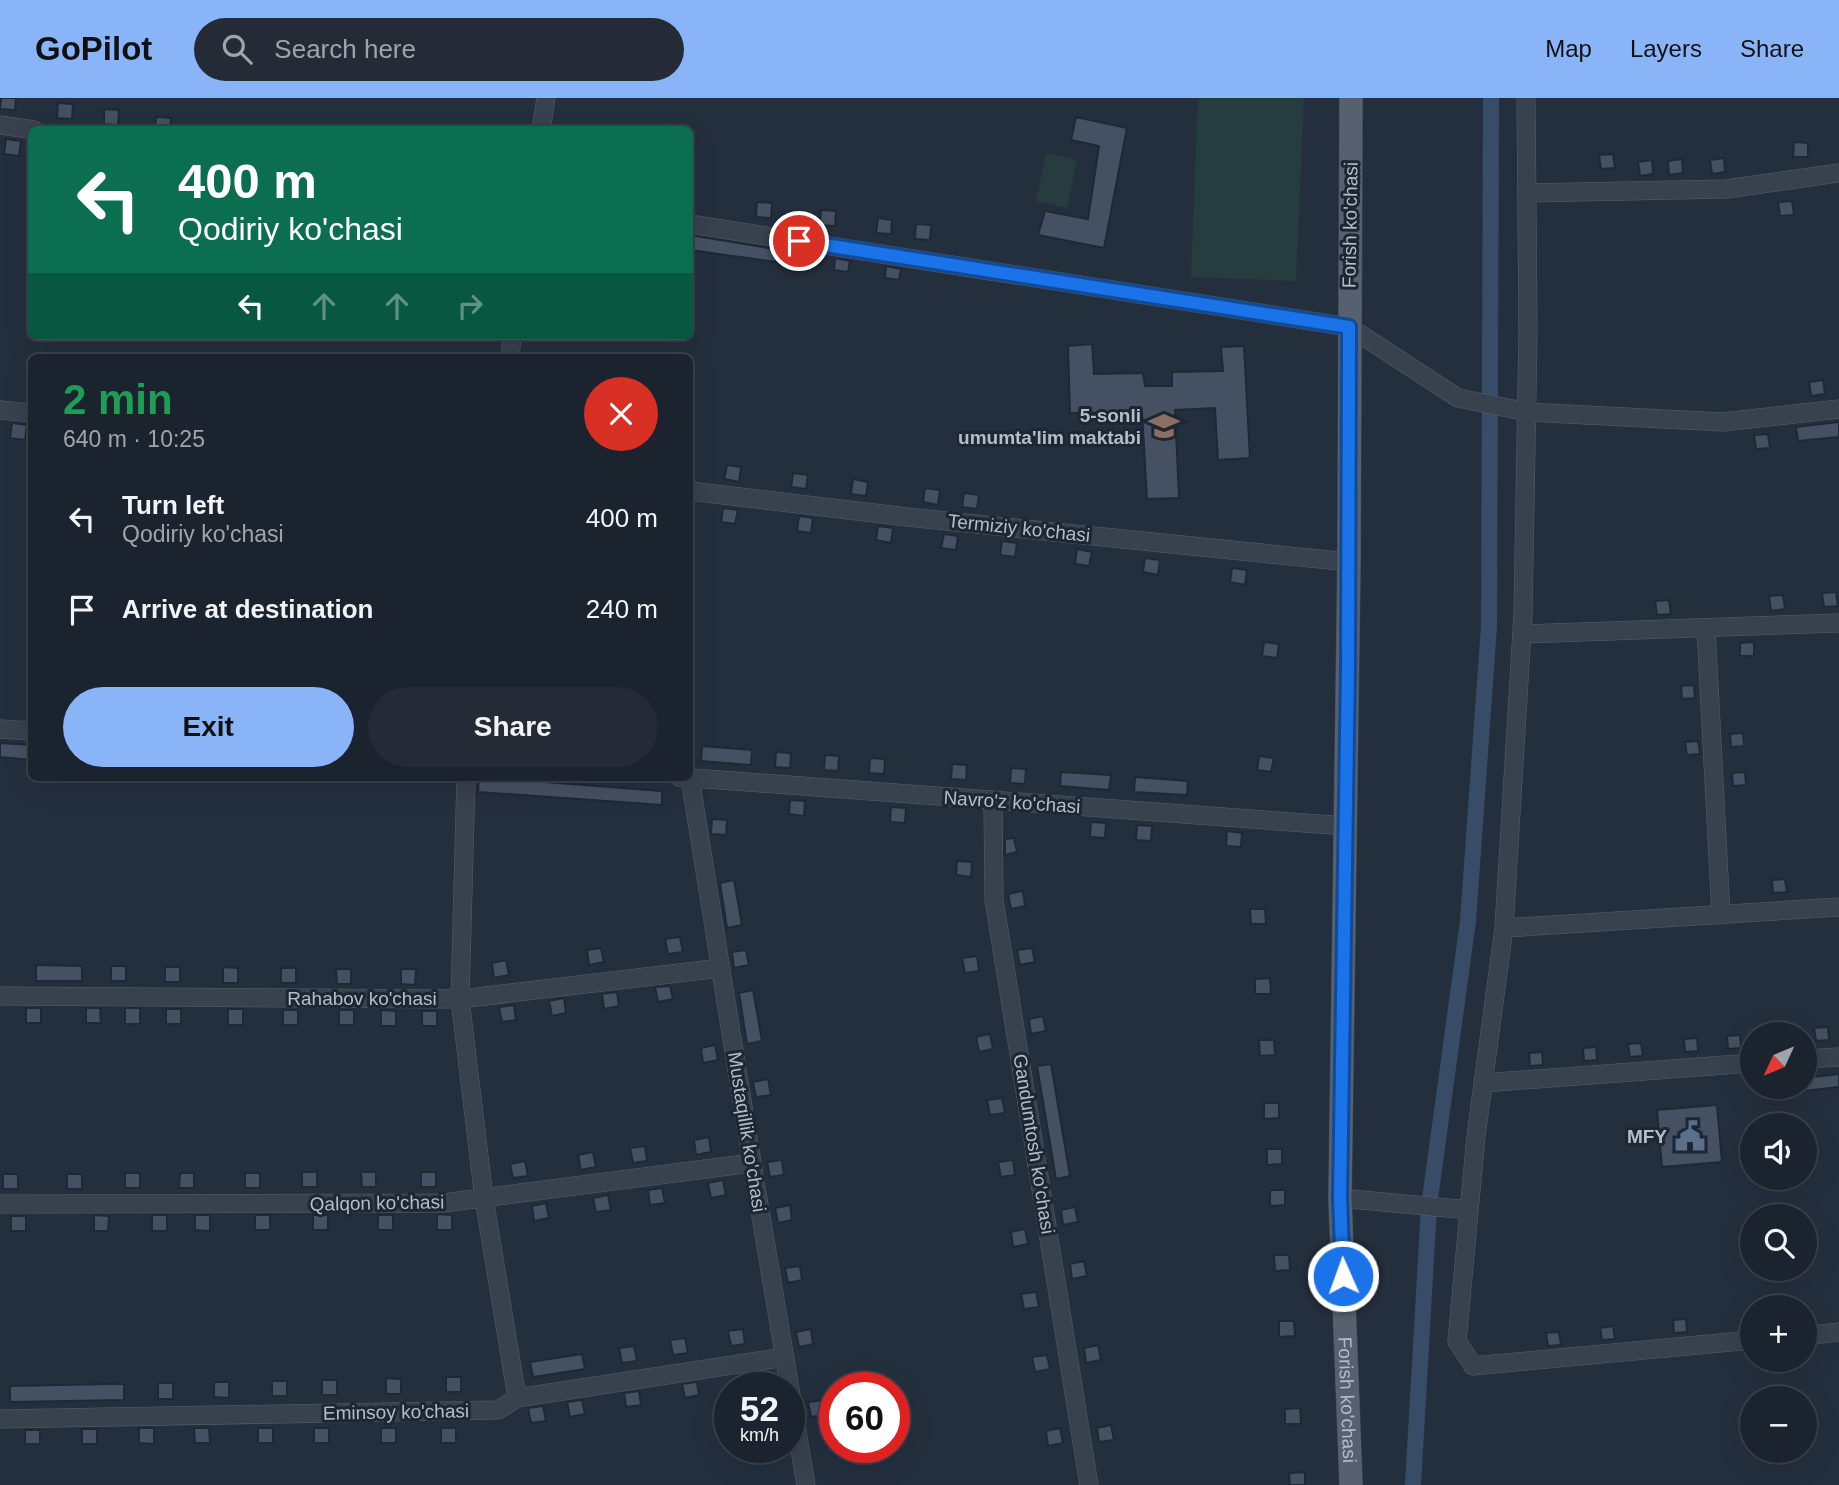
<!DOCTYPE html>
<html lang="en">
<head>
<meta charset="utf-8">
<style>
	body { margin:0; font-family:Helvetica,sans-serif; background:#242b36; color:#f1f3f6; height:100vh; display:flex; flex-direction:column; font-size:26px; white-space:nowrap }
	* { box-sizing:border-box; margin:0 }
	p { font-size:23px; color:#a0a4aa }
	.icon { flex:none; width:38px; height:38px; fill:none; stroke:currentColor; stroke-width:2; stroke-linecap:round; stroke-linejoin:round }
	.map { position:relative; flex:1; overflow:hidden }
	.drawer { position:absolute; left:28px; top:256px; width:665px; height:427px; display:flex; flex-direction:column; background:#1b232e; border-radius:10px; box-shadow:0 7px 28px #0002,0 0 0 2px #39404a }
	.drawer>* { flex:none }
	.hud { position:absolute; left:28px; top:28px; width:665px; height:214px; border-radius:10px; box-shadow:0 7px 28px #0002,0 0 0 2px #39404a; background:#0b6e4f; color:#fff; overflow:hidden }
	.needle { width:46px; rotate:226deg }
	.buttons { position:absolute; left:1740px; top:924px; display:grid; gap:14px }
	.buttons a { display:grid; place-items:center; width:77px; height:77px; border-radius:50%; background:#1b232e; box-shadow:0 7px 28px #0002,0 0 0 2px #39404a; font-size:35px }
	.speed { position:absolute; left:714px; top:1274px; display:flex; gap:14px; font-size:35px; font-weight:700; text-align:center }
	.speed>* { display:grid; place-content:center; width:91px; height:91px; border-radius:50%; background:#1b232e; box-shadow:0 7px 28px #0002,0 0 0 2px #39404a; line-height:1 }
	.speed small { font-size:18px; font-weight:400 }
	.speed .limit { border:10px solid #d22; background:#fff; color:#111 }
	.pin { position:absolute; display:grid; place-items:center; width:60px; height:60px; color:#fff; margin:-30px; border:4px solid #fff; border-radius:50%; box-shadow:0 2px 7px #0007 }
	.me { position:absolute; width:77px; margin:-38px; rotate:358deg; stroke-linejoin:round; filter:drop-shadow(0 0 5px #0008) }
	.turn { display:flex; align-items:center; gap:24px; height:147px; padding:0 35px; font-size:32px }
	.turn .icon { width:91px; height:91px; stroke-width:2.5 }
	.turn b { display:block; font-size:49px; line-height:60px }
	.lanes { display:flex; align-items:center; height:66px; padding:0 35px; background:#0003; justify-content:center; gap:35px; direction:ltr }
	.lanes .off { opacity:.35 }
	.round { display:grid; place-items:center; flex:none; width:74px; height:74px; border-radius:37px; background:#242b36 }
	.head { display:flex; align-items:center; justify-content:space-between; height:119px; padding:0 35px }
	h1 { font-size:42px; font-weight:700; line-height:52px; color:#1e9e55 }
	.cta { display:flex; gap:14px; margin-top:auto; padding:14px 35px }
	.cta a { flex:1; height:80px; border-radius:42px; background:#8ab4f8; color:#111; font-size:28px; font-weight:700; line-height:80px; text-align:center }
	.cta a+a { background:#242b36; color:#f1f3f6 }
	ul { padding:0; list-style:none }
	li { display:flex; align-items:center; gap:21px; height:91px; padding:0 35px }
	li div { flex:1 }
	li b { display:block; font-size:26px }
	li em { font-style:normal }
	header { display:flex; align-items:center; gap:42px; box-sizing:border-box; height:98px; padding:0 35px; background:#8ab4f8; color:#111 }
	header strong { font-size:33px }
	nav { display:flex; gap:38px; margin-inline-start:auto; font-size:24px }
	.search { width:490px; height:63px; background:#242b36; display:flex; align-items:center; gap:18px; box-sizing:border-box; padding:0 24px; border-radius:38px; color:#a0a4aa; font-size:26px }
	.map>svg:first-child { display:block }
</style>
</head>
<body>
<header>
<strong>GoPilot</strong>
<div class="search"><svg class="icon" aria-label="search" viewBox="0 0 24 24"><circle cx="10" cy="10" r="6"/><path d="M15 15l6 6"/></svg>Search here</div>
<nav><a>Map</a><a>Layers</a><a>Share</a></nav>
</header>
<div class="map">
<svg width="1839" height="1387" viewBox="0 0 1839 1387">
	<rect width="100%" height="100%" fill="#242f3e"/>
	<path fill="#263c3f" d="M1198,0H1304L1296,183L1191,179Z
		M1046,55L1077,62L1067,110L1036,103Z"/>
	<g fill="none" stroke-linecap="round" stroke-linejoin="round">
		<path stroke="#394c67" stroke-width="16" d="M1413,1387L1429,1108L1468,823L1489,528L1491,0"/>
	</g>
	<path fill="#455162" stroke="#1f2835" stroke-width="2" d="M1,0H16L15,12L0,11Z
		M58,5L73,6L72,21L57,20Z
		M104,11L119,12L118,27L104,26Z
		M156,19L171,20L170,32H155Z
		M1076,19L1127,30L1104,150L1038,137L1045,113L1088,121L1099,48L1071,42Z
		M6,41L21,43L19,58L4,56Z
		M1794,44L1808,45V59H1793Z
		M1613,56L1615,70L1601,71L1599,57Z
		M1724,60L1725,74L1712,76L1710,62Z
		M1682,61L1683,75L1669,77L1668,63Z
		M1652,62L1653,76L1640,78L1638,64Z
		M1792,103L1794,117L1780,118L1778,104Z
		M757,104L772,105L771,120L756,119Z
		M821,112L836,113L835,128L820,127Z
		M878,120L892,122L891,136L876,135Z
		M916,126L931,127L930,142L915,141Z
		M690,137L799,155L797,167L690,152Z
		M835,160L850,163L848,174L834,172Z
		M886,168L901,171L899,182L885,180Z
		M1092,246L1094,276L1143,275L1145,288H1172V274L1223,273L1221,249L1244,248L1250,360L1218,362L1215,310L1175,312L1179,400L1147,401L1142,314L1070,315L1068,248Z
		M1823,282L1825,296L1811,298L1809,284Z
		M1839,324V339L1798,343L1796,329Z
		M12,325L27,327L25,342L10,340Z
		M1768,336L1770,350L1756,351L1754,337Z
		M727,367L741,369L739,384L724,381Z
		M793,375L808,377L806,391L791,389Z
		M853,381L868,384L866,398L851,396Z
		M925,390L940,392L938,407L923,404Z
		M964,395L979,397L977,411L962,409Z
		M723,410L738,412L735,426L721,424Z
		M799,418L813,420L811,435L797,433Z
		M878,428L893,430L891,445L876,442Z
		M944,436L958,438L956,452L941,450Z
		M1002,443L1017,445L1015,459L1000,457Z
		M1077,451L1092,454L1089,468L1075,466Z
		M1145,460L1160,462L1158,477L1143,474Z
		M1232,470L1247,472L1245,487L1230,484Z
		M1836,494L1838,508L1824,509L1822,495Z
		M1783,497L1785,511L1771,513L1769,498Z
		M1669,502L1671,516L1657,517L1655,503Z
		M1264,544L1279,546L1277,560L1262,558Z
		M1754,544V558H1740V545Z
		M1694,587L1695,600L1682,601L1681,588Z
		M1743,635L1744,648L1731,649L1730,636Z
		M1698,643L1700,656L1687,657L1685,644Z
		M0,645L32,647V662L0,659Z
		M702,648L752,652L751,667L701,663Z
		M776,654L791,655L790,670L775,669Z
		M825,657L839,658L838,673L824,672Z
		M1259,658L1274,660L1271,674L1257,672Z
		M870,660L885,661L884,676L869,675Z
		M952,666L967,667L966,682L951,681Z
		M1011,670L1026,671L1025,686L1010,685Z
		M1061,674L1111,677L1109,692L1060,688Z
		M1745,674L1746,687L1733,688L1732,675Z
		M479,679L662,693V707L478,694Z
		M1135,679L1188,683L1187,697L1134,694Z
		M790,702L805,703L804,718L789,716Z
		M891,709L906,710L905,725L890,724Z
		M712,721L727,722L726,737L711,736Z
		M1091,724L1106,725L1105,740L1090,739Z
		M1137,727L1152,728L1151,743L1136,742Z
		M1227,733L1242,735L1241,749L1226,748Z
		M1014,740L1017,754L1005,757V741Z
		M957,763L972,764L971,779L956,777Z
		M1785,781L1787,794L1773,795L1772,782Z
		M734,782L742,827L727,830L720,785Z
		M1023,793L1025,808L1011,811L1008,796Z
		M1250,811H1265L1266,826H1251Z
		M680,839L683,854L668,856L665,841Z
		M601,850L604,864L589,867L587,852Z
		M1032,850L1035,864L1020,867L1017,852Z
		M746,852L749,867L734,870L732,854Z
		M977,858L979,873L965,875L962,860Z
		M506,862L509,877L494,880L492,865Z
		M36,867L82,868V883H36Z
		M111,868H126V883H111Z
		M165,869H180V884H165Z
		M223,869L238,870V885H223Z
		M281,870H296V885H281Z
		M336,871H351V886H337Z
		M401,871H416L415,887L401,886Z
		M1270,880L1271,896H1255V881Z
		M670,888L673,901L658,904L655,889Z
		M753,892L762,943L747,946L739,895Z
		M617,894L619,908L604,911L602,896Z
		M564,900L566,915L552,918L549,903Z
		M514,907L516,922L502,924L499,909Z
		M26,910H41V925H26Z
		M86,910H100L101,925H86Z
		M125,910H140V926H125Z
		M166,911H181V926H166Z
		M228,911H243V927H228Z
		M283,912H298V927H283Z
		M339,912H354V927H339Z
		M381,912L396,913V928H381Z
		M422,913H437V928H422Z
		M1043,918L1046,933L1031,936L1029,921Z
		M1828,929L1829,942L1816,943L1814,930Z
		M990,936L993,951L979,954L976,939Z
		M1740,937L1741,950L1728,951L1727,938Z
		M1697,940L1698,953L1685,954L1684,941Z
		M1259,942H1274L1275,957L1260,958Z
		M1641,945L1643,958L1630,959L1628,946Z
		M715,947L718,962L703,965L701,950Z
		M1596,949L1597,962L1584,963L1583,950Z
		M1542,954L1543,967L1530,968L1529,955Z
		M1051,966L1070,1078L1056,1081L1037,968Z
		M1839,976V989L1804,993V980Z
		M768,981L771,997L756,999L753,984Z
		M1002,1000L1005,1015L990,1017L987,1002Z
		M1264,1005H1279V1020L1264,1021Z
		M1717,1007L1722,1064L1662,1069L1657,1012Z
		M709,1039L711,1054L696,1057L694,1042Z
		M645,1048L647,1063L633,1065L630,1050Z
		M1267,1051H1282V1066L1267,1067Z
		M593,1054L596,1069L581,1072L578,1057Z
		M782,1062L784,1077L770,1079L767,1064Z
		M1013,1062L1015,1077L1001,1079L998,1064Z
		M525,1063L528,1078L513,1080L510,1066Z
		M302,1074H317V1089H302Z
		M361,1074H376V1089H362Z
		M421,1074H436V1089H421Z
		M125,1075H140V1090H125Z
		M180,1075H194V1090H179Z
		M245,1075H260V1090H245Z
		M3,1076H18V1091H3Z
		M67,1076H82V1091H67Z
		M723,1082L726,1097L711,1100L708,1085Z
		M662,1090L665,1105L650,1107L648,1092Z
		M1270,1092H1285V1107L1270,1108Z
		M608,1097L611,1112L596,1114L593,1100Z
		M546,1105L549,1120L534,1123L532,1108Z
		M790,1107L792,1122L778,1125L775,1110Z
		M1075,1109L1078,1124L1063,1127L1061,1112Z
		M437,1116L452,1117V1132H437Z
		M94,1117L109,1118L108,1133H94Z
		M152,1117H167V1133H152Z
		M195,1117H210V1133L195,1132Z
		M255,1117H270V1132H255Z
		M313,1117H328V1132H313Z
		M378,1117H393V1132H378Z
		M11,1118H26V1133H11Z
		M1025,1131L1028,1146L1013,1149L1011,1134Z
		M1274,1157H1289L1290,1172L1275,1173Z
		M1084,1163L1087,1178L1072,1181L1070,1166Z
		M800,1168L802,1182L788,1185L785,1170Z
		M1036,1194L1039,1209L1024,1211L1021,1196Z
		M1686,1221L1687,1234L1674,1235L1673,1222Z
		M1279,1223H1294L1295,1238L1279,1239Z
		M1613,1228L1615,1241L1602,1242L1600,1230Z
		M743,1231L745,1246L731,1248L728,1233Z
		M811,1231L813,1246L799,1249L796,1234Z
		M1559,1234L1561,1247L1548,1248L1546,1235Z
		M685,1240L688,1255L673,1257L670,1242Z
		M1098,1247L1101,1262L1086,1265L1084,1250Z
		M634,1248L637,1263L622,1265L619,1250Z
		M582,1256L585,1271L533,1279L530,1264Z
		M1047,1257L1050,1271L1035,1274L1032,1259Z
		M754,1275L756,1287L742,1290L739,1278Z
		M446,1279H461V1294H446Z
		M386,1280L401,1281V1296H386Z
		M322,1282H337V1297H322Z
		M272,1283H287V1298H272Z
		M214,1284H229V1300L214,1299Z
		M697,1284L699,1297L685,1300L682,1286Z
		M158,1285H173V1301H158Z
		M109,1286H124V1302L10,1304V1288Z
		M639,1293L641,1307L626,1309L624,1295Z
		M582,1302L585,1316L570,1319L567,1304Z
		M823,1302L825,1317L811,1319L808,1304Z
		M543,1308L546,1323L531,1325L528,1310Z
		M1300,1310L1301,1326H1285V1311Z
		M1111,1327L1114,1342L1099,1344L1097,1330Z
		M139,1330H154V1346L139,1345Z
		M194,1330H209L210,1345H195Z
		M258,1330H273V1345H258Z
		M314,1330H329V1345H314Z
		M381,1330H396V1345H381Z
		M441,1330H456V1345H441Z
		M1060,1330L1063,1345L1048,1348L1046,1333Z
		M82,1331H97V1346H82Z
		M25,1332H40V1346H25Z
		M1305,1374V1387H1290L1289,1375Z"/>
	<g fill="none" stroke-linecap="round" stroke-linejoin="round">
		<g stroke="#565f6c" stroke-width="19">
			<path id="minor" d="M1526,0L1528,234L1523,516L1504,830L1476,1038L1457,1243L1473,1268L1752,1242
				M0,27L34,32
				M541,32L546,0
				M1527,95L1726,91L1839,75
				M690,126L1349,229L1458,300L1527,314L1723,324L1839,311
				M510,259L512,238
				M0,312L32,315
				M690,393L907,419L1349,464
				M1706,530L1721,817
				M1522,536L1839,525
				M0,631L32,633
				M466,679L460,901L484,1100L517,1300
				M679,679L1346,728
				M690,680L752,1065L806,1387
				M993,703L994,802L1089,1387
				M1504,830L1839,809
				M0,898L460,901L721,870
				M1804,961L1839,959
				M1483,985L1752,965
				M1340,1100L1469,1112
				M0,1106L444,1105L752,1065
				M1804,1238L1839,1234
				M0,1321L498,1312L517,1300L785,1259"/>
		</g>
		<g stroke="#414a57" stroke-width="24">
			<g id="major">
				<path id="s1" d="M1351,0L1349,464L1340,1100L1351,1387"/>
			</g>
		</g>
		<use href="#minor" stroke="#38414e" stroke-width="18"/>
		<use href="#major" stroke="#56606e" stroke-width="23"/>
	</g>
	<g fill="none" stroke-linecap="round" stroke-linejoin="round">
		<g stroke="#114b97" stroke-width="18">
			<path id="route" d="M799,143L1349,229L1348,570L1340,1100L1343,1178"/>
		</g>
		<use href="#route" stroke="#1a73e8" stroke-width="12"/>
	</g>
	<defs>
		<g id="school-bare" transform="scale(2.415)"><path d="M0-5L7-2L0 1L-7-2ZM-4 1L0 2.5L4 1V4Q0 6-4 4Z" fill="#8d6e63" stroke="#1d2633" stroke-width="2.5" paint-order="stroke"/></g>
		<g id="civic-bare" transform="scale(2.415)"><path d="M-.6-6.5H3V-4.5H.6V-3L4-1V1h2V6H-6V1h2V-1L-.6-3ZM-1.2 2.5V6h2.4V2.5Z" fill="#5c6f8a" stroke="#1d2633" stroke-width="2.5" paint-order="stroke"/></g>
	</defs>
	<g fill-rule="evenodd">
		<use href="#school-bare" x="1164" y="328"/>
		<use href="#civic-bare" x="1690" y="1038"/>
	</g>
	<g text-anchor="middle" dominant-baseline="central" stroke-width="6" stroke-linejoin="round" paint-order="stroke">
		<g font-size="19" fill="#b4bcc9" stroke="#1d2633">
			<text transform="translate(1350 127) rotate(-89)">Forish ko'chasi</text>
			<text transform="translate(1019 430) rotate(6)">Termiziy ko'chasi</text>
			<text transform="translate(1012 704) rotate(4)">Navro'z ko'chasi</text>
			<text x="362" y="900">Rahabov ko'chasi</text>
			<text transform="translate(747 1034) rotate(81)">Mustaqillik ko'chasi</text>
			<text transform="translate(1034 1046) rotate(81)">Gandumtosh ko'chasi</text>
			<text transform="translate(377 1105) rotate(-1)">Qalqon ko'chasi</text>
			<text stroke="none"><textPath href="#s1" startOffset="1302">Forish ko'chasi</textPath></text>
			<text transform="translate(396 1314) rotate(-1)">Eminsoy ko'chasi</text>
		</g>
		<g font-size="19" font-weight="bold" fill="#b4bcc9" stroke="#1d2633" text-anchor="end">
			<text x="1141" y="317">5-sonli<tspan x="1141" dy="22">umumta'lim maktabi</tspan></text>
			<text x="1667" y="1038">MFY</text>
		</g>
	</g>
</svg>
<div class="buttons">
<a><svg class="needle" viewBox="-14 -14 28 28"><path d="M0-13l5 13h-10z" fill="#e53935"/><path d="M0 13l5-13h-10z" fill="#a0a4aa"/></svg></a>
<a><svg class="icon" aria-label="sound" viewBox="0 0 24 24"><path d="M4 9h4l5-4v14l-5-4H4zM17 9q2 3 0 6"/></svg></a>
<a><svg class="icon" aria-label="search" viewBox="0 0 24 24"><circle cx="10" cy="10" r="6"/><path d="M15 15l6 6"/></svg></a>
<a>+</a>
<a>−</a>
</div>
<div class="speed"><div>52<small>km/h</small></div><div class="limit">60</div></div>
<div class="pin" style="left:799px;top:143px;background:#d93025"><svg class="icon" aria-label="arrive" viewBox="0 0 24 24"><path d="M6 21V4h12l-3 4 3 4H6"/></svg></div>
<svg class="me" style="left:1343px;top:1178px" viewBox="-20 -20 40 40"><circle r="17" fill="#1a73e8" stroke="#fff" stroke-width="3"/><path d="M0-11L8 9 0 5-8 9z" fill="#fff"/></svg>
<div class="hud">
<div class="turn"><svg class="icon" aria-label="left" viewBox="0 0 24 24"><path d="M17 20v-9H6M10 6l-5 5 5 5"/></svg><div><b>400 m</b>Qodiriy ko'chasi</div></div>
<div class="lanes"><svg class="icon" aria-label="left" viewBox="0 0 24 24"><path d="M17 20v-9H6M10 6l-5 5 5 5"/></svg><svg class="icon off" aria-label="ahead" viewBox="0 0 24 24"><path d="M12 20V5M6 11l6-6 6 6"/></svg><svg class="icon off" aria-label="ahead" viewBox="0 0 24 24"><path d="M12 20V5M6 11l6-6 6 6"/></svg><svg class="icon off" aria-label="right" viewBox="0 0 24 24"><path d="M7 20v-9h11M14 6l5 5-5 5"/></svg></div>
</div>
<section class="drawer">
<div class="head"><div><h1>2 min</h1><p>640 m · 10:25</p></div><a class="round" style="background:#d93025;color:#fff"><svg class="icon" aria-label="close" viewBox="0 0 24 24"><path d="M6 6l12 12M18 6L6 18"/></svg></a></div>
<ul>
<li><svg class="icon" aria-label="left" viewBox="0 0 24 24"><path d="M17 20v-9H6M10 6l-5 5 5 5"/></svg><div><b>Turn left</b><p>Qodiriy ko'chasi</p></div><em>400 m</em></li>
<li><svg class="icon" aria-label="arrive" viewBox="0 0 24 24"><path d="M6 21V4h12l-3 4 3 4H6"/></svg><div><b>Arrive at destination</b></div><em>240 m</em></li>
</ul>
<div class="cta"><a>Exit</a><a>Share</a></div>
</section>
</div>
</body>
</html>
